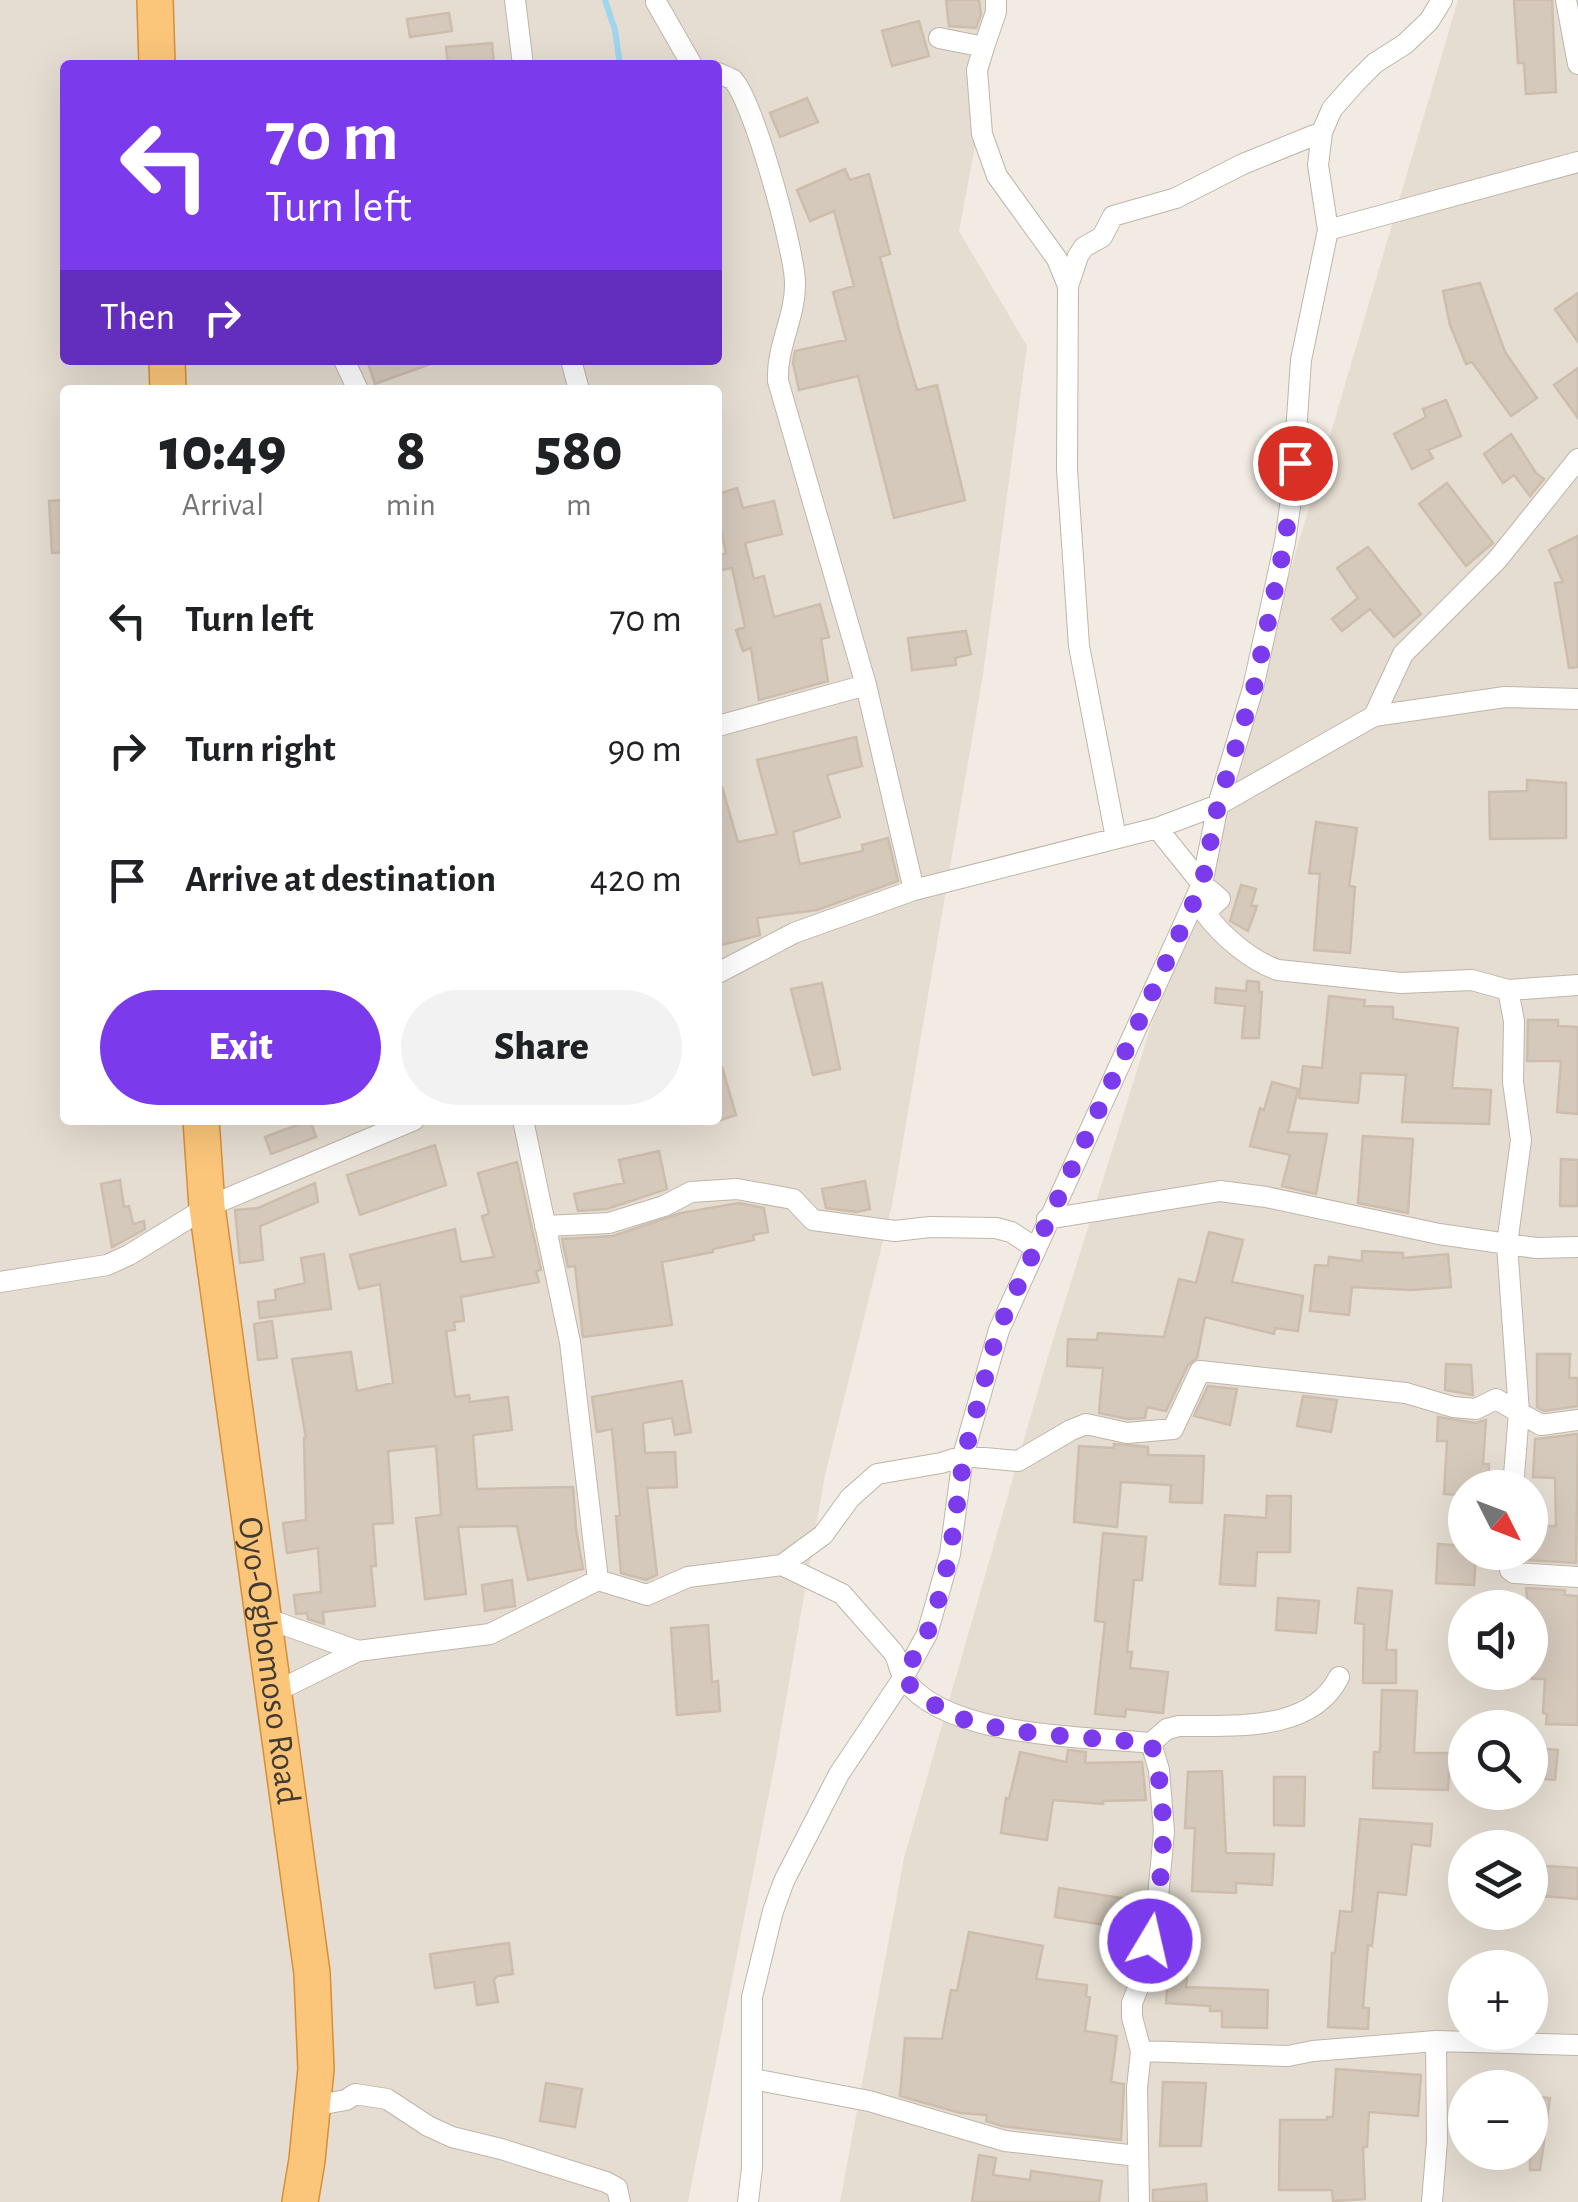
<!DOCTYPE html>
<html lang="en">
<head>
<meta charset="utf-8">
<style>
	body { margin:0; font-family:"Alegreya Sans",sans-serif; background:#f2f2f2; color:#202124; height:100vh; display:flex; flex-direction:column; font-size:38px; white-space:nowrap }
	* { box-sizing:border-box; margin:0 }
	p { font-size:32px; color:#757577 }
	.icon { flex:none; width:55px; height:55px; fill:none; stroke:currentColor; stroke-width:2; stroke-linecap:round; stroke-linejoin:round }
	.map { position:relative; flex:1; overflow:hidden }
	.sheet { position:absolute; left:60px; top:385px; width:662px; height:740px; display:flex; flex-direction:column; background:#fff; border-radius:10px; box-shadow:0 10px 40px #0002 }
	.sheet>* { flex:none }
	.top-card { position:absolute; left:60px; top:60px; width:662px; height:305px; border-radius:10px; box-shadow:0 10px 40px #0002; background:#7c3aed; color:#fff; overflow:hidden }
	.needle { width:65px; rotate:132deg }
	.fabs { position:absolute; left:1448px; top:1470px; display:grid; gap:20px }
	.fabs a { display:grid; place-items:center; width:100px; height:100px; border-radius:50%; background:#fff; box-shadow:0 10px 40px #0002; font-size:50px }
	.pin { position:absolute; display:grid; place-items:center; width:85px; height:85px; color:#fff; margin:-42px; border:5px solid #fff; border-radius:50%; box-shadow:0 2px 10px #0007 }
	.me { position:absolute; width:110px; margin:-55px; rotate:9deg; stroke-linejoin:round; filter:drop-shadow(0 0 8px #0008) }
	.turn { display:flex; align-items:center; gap:35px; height:210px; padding:0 40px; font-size:45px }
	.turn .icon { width:130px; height:130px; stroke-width:2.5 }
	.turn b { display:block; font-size:70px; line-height:85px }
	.then { display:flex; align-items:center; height:95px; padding:0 40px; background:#0003; gap:20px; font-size:38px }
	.eta { display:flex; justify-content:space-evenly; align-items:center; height:170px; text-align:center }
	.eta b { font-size:60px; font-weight:800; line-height:70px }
	.primary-button { display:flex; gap:20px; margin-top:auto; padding:20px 40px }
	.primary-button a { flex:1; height:115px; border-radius:60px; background:#7c3aed; color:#fff; font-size:40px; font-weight:800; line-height:115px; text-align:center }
	.primary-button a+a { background:#f2f2f2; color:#202124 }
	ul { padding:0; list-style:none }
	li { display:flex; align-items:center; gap:30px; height:130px; padding:0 40px }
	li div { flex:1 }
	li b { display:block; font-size:38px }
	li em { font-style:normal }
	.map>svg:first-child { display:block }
</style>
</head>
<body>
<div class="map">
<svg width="1578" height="2202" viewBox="0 0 1578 2202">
	<rect width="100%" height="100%" fill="#f1ebe3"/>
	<path fill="#e5ddd1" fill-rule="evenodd" d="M0,0H997V30L959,231L1027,346L983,675L892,1205L825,1475L775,1763L688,2202H0ZM65,65H718V360H65ZM65,390H718V1120H65Z
		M1458,0H1578V2202H840L904,1858L1048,1356L1250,708ZM1465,1488H1530V1552H1465ZM1465,1608H1530V1672H1465ZM1465,1728H1530V1792H1465ZM1465,1848H1530V1912H1465ZM1465,1968H1530V2032H1465ZM1465,2088H1530V2152H1465Z"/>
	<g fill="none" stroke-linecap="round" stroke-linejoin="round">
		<path stroke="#9fd5ee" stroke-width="6" d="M605,0L615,30L620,65"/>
	</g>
	<path fill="#d5c9bc" stroke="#cdbdac" stroke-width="2.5" d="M946,0H979L981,14L976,28L949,26Z
		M1514,0H1552L1556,92L1526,94L1524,63H1518Z
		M449,13L452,31L410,37L407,19Z
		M919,21L929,56L892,66L882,31Z
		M492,43L494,65H448L446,47Z
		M807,98L818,122L780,137L770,113Z
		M845,169L850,180L869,174L890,254L880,257L900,333L917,390L937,385L965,500L894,518L858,376L799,390L793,363L795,351L846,340L833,292L854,286L834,211L810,221L797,190Z
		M1480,283L1505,352L1537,398L1511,416L1472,362L1466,364L1450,325L1443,291Z
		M1578,293V342L1555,309Z
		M367,360H435L436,362L375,384Z
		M1578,368V418L1554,385Z
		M1446,400L1461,436L1428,450L1433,458L1412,469L1394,434L1426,417L1423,409Z
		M1511,434L1536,473L1544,479L1530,496L1514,475L1503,483L1484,454Z
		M1447,483L1493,543L1466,566L1419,504Z
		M737,488L743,508L774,501L782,534L745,543L754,579L764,576L774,617L820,604L829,637L821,639L828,681L759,700L751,648L743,651L736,630L745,627L732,568L721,570L718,556L726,553L718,517V494Z
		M65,500V552L52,553L49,501Z
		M1578,536V667L1569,668L1555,583L1563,582L1549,550Z
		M1368,547L1421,614L1394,637L1370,609L1342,631L1332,619L1358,598L1337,568Z
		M966,631L971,654L955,658L956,665L912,670L908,638Z
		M856,737L862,766L827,775L840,817L793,832L799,861L800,864L863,851L862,845L888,838L898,881L817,910L757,918L760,935L718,946V788L722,787L738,842L777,834L757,760Z
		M1527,780L1566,783V838L1490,839L1489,792L1527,791Z
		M1316,822L1357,828L1349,886L1355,887L1350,953L1314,950L1320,874L1309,873Z
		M1241,885L1256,889L1251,906H1257L1248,931L1230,921Z
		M1247,981L1259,982V992H1262L1259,1038H1242L1245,1006L1215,1003L1216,988L1246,991Z
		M822,983L840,1069L813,1075L791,989Z
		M1329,996L1365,1000L1364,1006L1393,1007V1019L1458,1028L1452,1088L1491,1090L1489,1124L1402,1122L1406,1075L1361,1073L1358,1103L1299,1098L1303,1066L1322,1068Z
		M1528,1020H1558V1026L1578,1027V1114L1557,1112L1561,1061H1527Z
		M718,1067H722L736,1115L718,1121Z
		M1272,1082L1298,1089L1288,1132L1327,1134L1316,1194L1282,1186L1290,1155L1250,1146L1260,1108L1264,1110Z
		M310,1120L316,1137L271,1154L265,1137Z
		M1363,1136L1413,1139L1408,1213L1358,1203Z
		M435,1145L446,1185L360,1215L347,1175Z
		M659,1151L667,1189L607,1209L578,1211L574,1194L624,1183L619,1160Z
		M1561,1159L1578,1160V1206H1560Z
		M517,1162L541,1270L536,1271L539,1282L461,1297L464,1321L454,1322L455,1330L446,1331L455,1397L469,1395L470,1402L508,1397L512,1430L473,1435L477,1489L573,1487L576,1529L583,1569L528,1580L517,1526L458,1527L466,1594L425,1599L416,1518L441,1515L436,1446L388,1451L393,1523L373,1524L376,1566H371L375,1606L323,1612L324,1624L308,1619L307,1613L296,1614L294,1595L321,1592L318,1548L287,1553L283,1523L306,1520L304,1438H306L292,1359L351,1352L357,1391L393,1383L380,1284L359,1289L350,1255L455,1229L461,1262L494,1257L482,1216L489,1214L478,1173Z
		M120,1180L124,1207L129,1206L133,1224L144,1221L145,1229L112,1247L101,1184Z
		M865,1181L870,1209L857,1212L826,1208L822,1189Z
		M315,1183L318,1202L260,1226L263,1260L240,1263L235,1210L258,1208Z
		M739,1203L764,1208L768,1232L753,1235L754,1240L713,1249V1252L662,1262L672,1325L583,1337L575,1266L568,1267L562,1239L613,1236L681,1213Z
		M1209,1232L1243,1240L1232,1282L1303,1296L1298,1331L1275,1328L1274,1334L1205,1317L1197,1358L1188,1365L1166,1411L1147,1407L1145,1418L1128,1419L1099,1413L1103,1368L1067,1366L1068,1339L1097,1340L1098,1333L1164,1337L1179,1279L1196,1283Z
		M1362,1251L1403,1253V1258L1448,1254L1451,1287L1411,1290L1352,1287L1349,1315L1310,1311L1315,1265L1328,1266L1329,1257L1362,1261Z
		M324,1254L331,1309L260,1318L258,1302L276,1300L275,1290L305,1283L301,1258Z
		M272,1321L277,1358L258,1360L254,1324Z
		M1537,1354H1570L1569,1378H1578V1406L1544,1411L1537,1407Z
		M1446,1364L1471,1365L1473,1395L1445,1390Z
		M682,1381L691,1432L675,1435L672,1418L643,1423L645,1453L675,1452L677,1487L647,1488L657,1575L646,1580L621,1573L616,1516L620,1515L612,1429L597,1432L592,1397Z
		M1208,1386L1237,1389L1230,1425L1194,1416Z
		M1303,1396L1337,1400L1331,1432L1297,1426Z
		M1438,1417L1475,1423L1486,1420L1483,1464H1489L1488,1488H1465V1495L1444,1494L1447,1441H1437Z
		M1578,1434L1576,1563L1526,1560V1552H1530L1532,1526H1556L1555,1478L1533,1477L1535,1439Z
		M1114,1444L1148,1447V1455L1204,1456L1202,1503L1170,1502L1171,1485L1121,1482L1117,1527L1074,1522L1079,1446L1114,1448Z
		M1267,1496H1291L1290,1552H1257L1255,1586L1220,1584L1225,1515L1266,1518Z
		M1103,1533L1146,1537L1142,1580H1134L1127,1652H1132L1130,1668L1168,1672L1163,1713L1126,1709L1125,1717L1095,1714L1105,1622L1095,1621Z
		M1438,1544L1465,1546V1552H1476L1474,1585L1436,1583Z
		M512,1580L515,1606L485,1611L482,1585Z
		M1358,1588L1392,1591L1386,1650H1396V1683H1363L1364,1624L1355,1623Z
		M1526,1588L1565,1590V1595L1578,1596V1725L1546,1724L1547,1714L1543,1713L1545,1679H1532L1535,1627H1530Z
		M1278,1598L1319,1601L1316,1633L1276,1630Z
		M708,1625L712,1682L718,1681L720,1711L677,1715L671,1628Z
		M1382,1690L1417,1691L1414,1753H1450L1448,1790L1373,1788L1374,1752H1380Z
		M1532,1748L1558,1750L1555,1780L1530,1778Z
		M1068,1750L1086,1752L1085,1763L1142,1762L1146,1800L1103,1801V1804L1053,1800L1047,1840L1001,1833L1006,1798L1009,1799L1020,1752L1066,1762Z
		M1222,1771L1226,1853L1274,1854L1272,1885L1236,1883V1893L1192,1891L1195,1828H1185L1188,1772Z
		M1274,1777H1305L1304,1826L1274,1825Z
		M1360,1819L1432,1824L1430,1846L1412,1844L1406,1895L1378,1892L1372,1946L1368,1945L1363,2008H1369L1368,2029L1328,2027L1332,1953H1335L1340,1911L1352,1912Z
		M1545,1866L1578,1868V1899L1543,1896Z
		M1059,1888L1127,1899L1123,1928L1055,1917Z
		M969,1932L1043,1946L1036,1979L1087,1985L1086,1996L1090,1997L1085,2031L1117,2036L1111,2082L1124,2084L1121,2140L1002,2126L986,2121L987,2115L960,2113L900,2096L905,2038L942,2039L951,1990L957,1991Z
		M509,1943L513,1974L497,1976L494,1980L498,2002L477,2005L474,1982L435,1988L430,1954Z
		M1170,1946L1189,1948L1186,1987L1268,1990L1267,2028L1222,2027V2011H1210V2006L1166,2003Z
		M1336,2069L1421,2075L1418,2116L1369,2112L1367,2147H1363L1365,2199L1333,2201L1332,2190H1279L1280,2120H1327V2117H1333Z
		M1163,2082L1206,2083L1201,2146H1160Z
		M546,2083L582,2089L575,2127L540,2121Z
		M1530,2096L1550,2098L1540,2170H1530Z
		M979,2155L996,2158L993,2175L1030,2180L1031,2171L1102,2181L1099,2202H972Z
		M1206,2184L1207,2202H1153V2190Z"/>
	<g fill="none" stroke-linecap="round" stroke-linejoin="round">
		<g stroke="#bfb5a9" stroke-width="22">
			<path id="minor" d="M515,0L523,65
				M1566,0L1578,64
				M656,2L692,65
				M939,38L984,47L977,70L982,134L997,176L1057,259L1068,286L1067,469L1079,646L1116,838
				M984,47L996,12V0
				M718,73C718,73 731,79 732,79C753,98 795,252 795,283C796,316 776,347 778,381L866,685L914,890
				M1328,230L1578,162
				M1068,286L1078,256L1084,247L1102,237L1113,216L1176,198L1243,164L1322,132
				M344,360L358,390
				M571,360L579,390
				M1374,716L1403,654L1497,560L1578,459
				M718,726L866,685
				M1157,828L1202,884L1220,899L1205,913C1222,936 1251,961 1278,970L1401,983L1472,980L1508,990L1578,985
				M718,973L794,933L914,890L1157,828L1218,805L1374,716L1505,697L1578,699
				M1508,990L1514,1021L1513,1082L1521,1140L1507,1244L1519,1412L1513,1488
				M523,1120L570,1342L598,1580
				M1047,1219L1220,1191L1266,1197L1439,1234L1536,1248L1578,1247
				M545,1226L609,1223L664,1206L691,1192L737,1189L793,1199L813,1220L895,1231L930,1227L996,1228L1011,1232L1034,1247
				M0,1282L107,1265L129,1255L207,1207L414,1120
				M1508,1552L1510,1570L1514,1573L1578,1577
				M782,1565L842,1594L893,1652C899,1660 899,1672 905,1680C948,1738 1083,1736 1151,1743L1159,1770L1164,1831L1157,1908L1144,1973L1132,2003V2017L1141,2051L1137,2088L1139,2202
				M262,1617L358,1651
				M273,1693L358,1651L490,1634L598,1580L647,1595L688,1577L782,1565L823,1535L850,1498L877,1474L941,1463L963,1456L1018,1461L1071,1430L1086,1424L1127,1433L1173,1429L1200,1371L1406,1393L1453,1407L1476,1409L1496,1399L1541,1425L1578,1420
				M1151,1743L1167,1729L1179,1726C1233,1725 1311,1733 1339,1677
				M1141,2051L1288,2056L1313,2051L1436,2041L1578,2045
				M753,2079L869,2101L1005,2141L1137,2156
				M312,2106L346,2100L355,2094L387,2099L428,2126L452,2137L501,2149L606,2182L617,2188L620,2202
				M748,2202L752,2168V1997L773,1911L784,1881L839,1774L903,1678L927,1634L950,1554L963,1456L999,1330L1202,884L1218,805L1253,688L1285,542L1292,492L1301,360L1328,230L1318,165L1322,132L1332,109L1355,83L1375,63L1405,44L1429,21L1442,0
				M1432,2202L1437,2141L1436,2041"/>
		</g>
		<g stroke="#d98d35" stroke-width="38">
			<g id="trunk">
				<path d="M155,0L157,65"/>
				<path d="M167,360L168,390"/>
				<path id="s1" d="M201,1120L207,1207L312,1973L316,2069L307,2160L300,2202"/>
			</g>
		</g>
		<use href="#minor" stroke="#fff" stroke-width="20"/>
		<use href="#trunk" stroke="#fbc67a" stroke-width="35"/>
	</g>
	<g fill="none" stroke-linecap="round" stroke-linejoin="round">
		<path stroke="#7c3aed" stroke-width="18" stroke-dasharray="0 32.4" d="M1150,1941C1164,1876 1170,1807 1151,1743C1094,1737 1002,1736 952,1715C933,1706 918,1692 902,1678L927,1634L939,1598L950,1554L964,1456L998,1330L1202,884L1218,805L1254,688L1285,542L1295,463"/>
	</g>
	<g text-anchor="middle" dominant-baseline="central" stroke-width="10" stroke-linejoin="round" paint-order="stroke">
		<g font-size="35" fill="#423b33" stroke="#fff">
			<text stroke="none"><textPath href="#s1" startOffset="545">Oyo-Ogbomoso Road</textPath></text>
		</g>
	</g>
</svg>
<div class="fabs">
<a><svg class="needle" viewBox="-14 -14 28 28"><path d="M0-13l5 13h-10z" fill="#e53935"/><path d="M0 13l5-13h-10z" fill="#757577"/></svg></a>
<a><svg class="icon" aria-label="sound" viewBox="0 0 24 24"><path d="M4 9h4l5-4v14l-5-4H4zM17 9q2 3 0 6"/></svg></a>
<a><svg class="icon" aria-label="search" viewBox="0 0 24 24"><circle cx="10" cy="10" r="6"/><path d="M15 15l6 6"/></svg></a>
<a><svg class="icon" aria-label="layers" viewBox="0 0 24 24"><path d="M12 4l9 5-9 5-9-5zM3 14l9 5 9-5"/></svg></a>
<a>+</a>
<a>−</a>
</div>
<div class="pin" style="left:1295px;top:463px;background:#d93025"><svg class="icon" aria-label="arrive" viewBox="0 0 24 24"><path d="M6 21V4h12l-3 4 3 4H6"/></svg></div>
<svg class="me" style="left:1150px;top:1941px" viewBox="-20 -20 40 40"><circle r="17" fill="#7c3aed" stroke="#fff" stroke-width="3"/><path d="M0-11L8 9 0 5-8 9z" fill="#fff"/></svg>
<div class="top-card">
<div class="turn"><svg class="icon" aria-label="left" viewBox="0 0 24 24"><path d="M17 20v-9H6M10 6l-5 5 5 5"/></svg><div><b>70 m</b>Turn left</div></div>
<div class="then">Then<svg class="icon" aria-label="right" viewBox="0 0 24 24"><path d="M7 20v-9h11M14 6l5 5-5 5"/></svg></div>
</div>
<section class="sheet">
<div class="eta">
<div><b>10:49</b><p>Arrival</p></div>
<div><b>8</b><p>min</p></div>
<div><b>580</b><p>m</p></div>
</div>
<ul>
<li><svg class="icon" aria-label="left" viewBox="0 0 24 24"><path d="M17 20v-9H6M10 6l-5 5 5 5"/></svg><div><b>Turn left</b></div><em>70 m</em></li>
<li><svg class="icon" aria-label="right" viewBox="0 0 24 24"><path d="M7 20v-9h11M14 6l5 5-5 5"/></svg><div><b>Turn right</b></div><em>90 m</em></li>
<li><svg class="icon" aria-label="arrive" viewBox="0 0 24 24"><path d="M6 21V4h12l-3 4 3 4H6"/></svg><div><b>Arrive at destination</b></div><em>420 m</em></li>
</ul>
<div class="primary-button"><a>Exit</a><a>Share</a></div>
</section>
</div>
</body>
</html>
